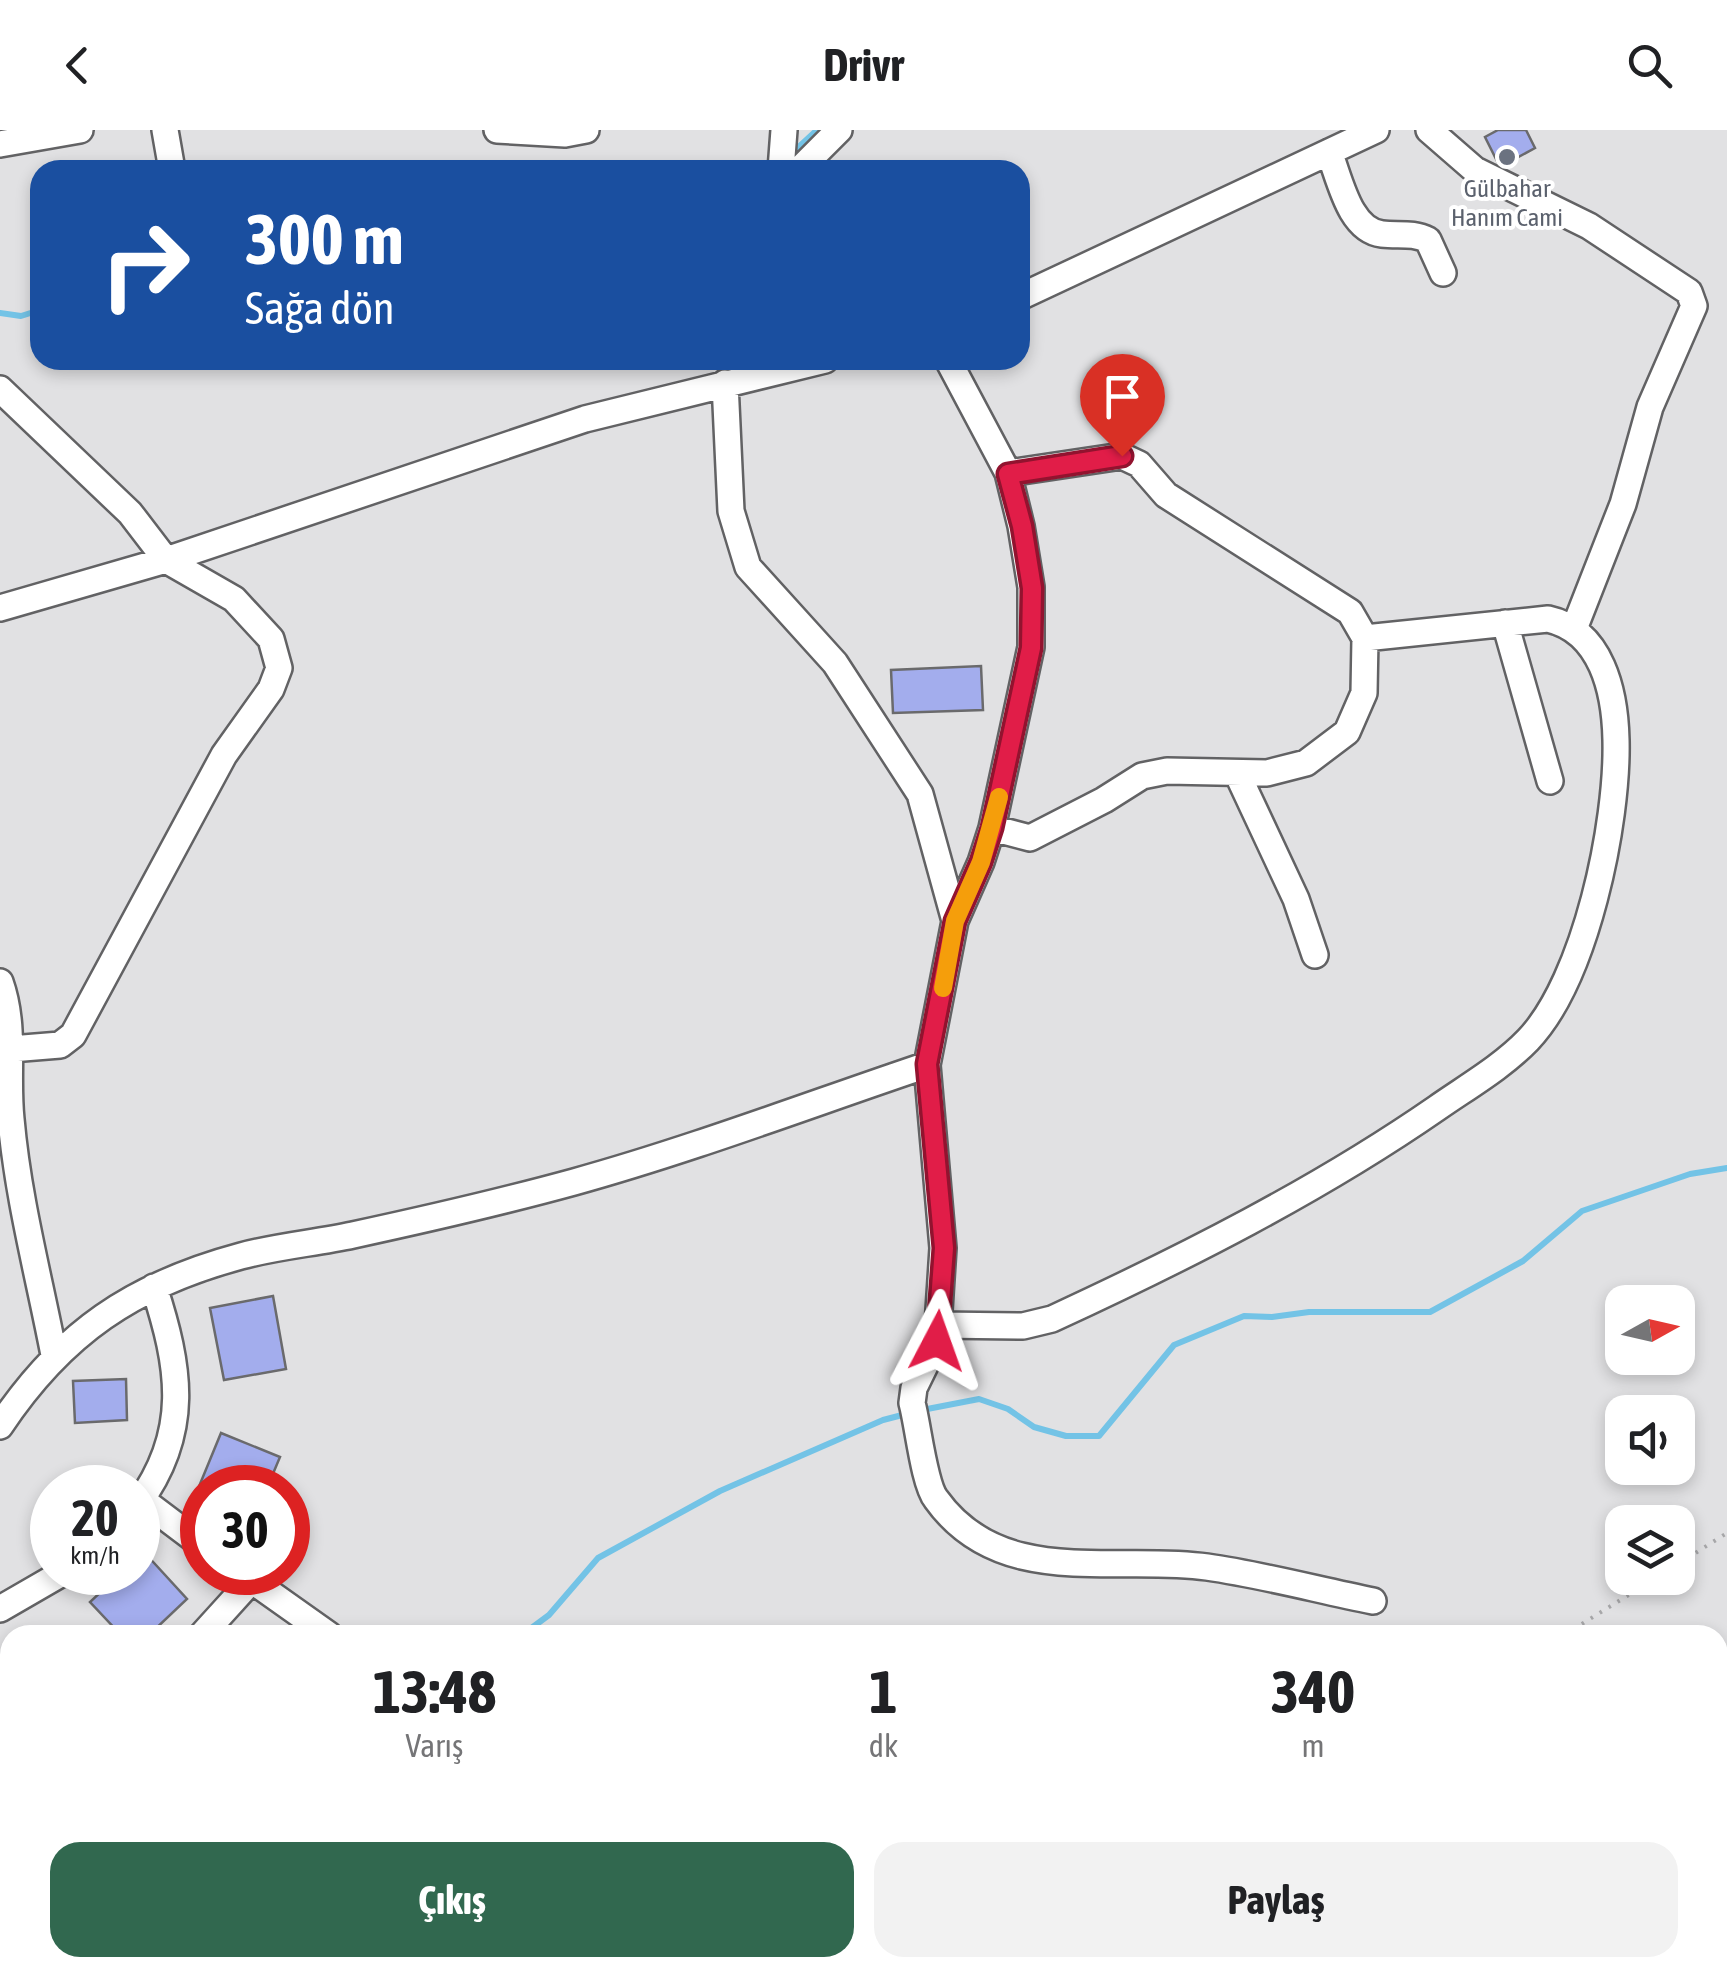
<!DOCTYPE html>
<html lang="tr">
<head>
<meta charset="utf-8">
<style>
	body { margin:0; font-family:"Asap Condensed",sans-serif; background:#f2f2f2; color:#202124; height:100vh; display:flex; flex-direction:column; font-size:38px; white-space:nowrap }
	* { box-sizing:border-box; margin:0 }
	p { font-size:32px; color:#757577 }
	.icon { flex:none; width:55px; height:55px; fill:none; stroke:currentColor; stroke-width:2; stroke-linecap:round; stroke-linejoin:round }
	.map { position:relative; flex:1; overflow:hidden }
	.drawer { position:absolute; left:0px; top:1495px; width:1728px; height:352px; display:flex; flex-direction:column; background:#fff; border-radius:30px 30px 0 0; box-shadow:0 5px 15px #0003 }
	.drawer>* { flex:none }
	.hud { position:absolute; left:30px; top:30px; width:1000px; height:210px; border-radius:30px; box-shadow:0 5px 15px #0003; background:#1a4fa0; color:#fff; overflow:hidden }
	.needle { width:65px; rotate:82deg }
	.tools { position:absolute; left:1605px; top:1155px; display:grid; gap:20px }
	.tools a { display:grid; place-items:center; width:90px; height:90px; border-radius:20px; background:#fff; box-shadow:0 5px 15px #0003; font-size:50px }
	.speed { position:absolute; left:30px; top:1335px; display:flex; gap:20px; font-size:50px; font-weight:700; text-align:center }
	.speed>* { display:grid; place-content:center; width:130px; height:130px; border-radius:50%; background:#fff; box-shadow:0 5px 15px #0003; line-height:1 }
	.speed small { font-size:25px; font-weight:400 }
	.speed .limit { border:15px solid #d22; background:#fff; color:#111 }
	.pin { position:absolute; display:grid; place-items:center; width:85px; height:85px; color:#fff; margin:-102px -42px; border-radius:50% 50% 50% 0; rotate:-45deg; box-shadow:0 0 10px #0007 }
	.pin .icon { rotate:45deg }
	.me { position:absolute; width:110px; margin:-55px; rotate:4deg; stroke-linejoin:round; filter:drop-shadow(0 0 8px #0008) }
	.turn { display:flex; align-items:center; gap:35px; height:210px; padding:0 50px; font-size:45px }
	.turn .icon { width:130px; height:130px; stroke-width:2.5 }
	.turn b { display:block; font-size:70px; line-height:85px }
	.eta { display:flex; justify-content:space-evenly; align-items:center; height:170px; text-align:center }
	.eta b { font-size:60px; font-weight:700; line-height:70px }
	.primary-button { display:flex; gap:20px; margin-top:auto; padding:20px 50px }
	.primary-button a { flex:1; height:115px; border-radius:30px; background:#31684f; color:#fff; font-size:40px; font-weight:700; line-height:115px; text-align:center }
	.primary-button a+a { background:#f2f2f2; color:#202124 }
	header { display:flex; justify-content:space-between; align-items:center; height:130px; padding:0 50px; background:#fff; font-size:45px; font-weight:700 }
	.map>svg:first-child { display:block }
</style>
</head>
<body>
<header><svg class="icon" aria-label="back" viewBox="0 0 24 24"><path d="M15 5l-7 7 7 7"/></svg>Drivr<svg class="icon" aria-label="search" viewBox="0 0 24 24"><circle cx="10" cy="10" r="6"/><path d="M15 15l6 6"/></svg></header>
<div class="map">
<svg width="1727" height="1847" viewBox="0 0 1727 1847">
	<rect width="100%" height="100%" fill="#e1e1e3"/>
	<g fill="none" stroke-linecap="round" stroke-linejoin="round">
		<path stroke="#73c3e6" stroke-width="6" d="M790,25L817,0
			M0,183L21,186L40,180
			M922,1280L979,1269L1008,1279L1034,1297L1066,1306H1099L1174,1215L1244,1186L1272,1187L1309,1182H1430L1523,1131L1582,1081L1690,1044L1727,1038
			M522,1505L549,1485L598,1428L720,1361L883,1290L910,1283
			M0,1824L10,1822"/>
	</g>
	<path fill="#a3aded" stroke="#6a6a6c" stroke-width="2.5" d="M1498,0H1526L1535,18L1500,37L1485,7Z
		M981,536L983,580L893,583L891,540Z
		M273,1166L286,1239L224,1250L210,1178Z
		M126,1249L127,1290L75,1293L73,1251Z
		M221,1303L280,1327L267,1358H202V1375L193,1371Z
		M144,1422L187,1469L149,1505H121L90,1472L122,1442H138V1428Z
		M10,1531V1591L0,1570V1536Z"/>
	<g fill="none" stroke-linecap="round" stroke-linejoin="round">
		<g stroke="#626264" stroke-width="30">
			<path id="minor" d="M165,0L172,40
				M497,0L565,4L586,0
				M1429,0L1475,40L1589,96L1689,162L1694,176L1650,277L1623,374L1574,499
				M0,14L80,0
				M1329,22C1340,49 1349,100 1382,104C1398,106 1413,102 1428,110L1443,143
				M781,40L784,0
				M799,40L839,0
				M1020,167L1376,0
				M948,230L1008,343L1021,396L1031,457V517L992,698L981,732L955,791L927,935L943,1118L937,1211L914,1258L912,1273C918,1295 924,1354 936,1369C1001,1460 1115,1424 1207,1437C1263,1445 1318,1460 1373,1471
				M725,253L731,381L748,437L835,533L920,664L955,791
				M0,259L130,383L166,430L234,469L271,509L279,538L271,559L224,625L73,905L60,915L11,919
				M0,478L166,430L585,289L825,230
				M1505,493L1550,651
				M1237,643L1296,769L1315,825
				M992,698L1030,708L1104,670L1142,646L1167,641L1267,643L1306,633L1347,602L1364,563L1365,508L1350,482L1166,365L1139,334L1122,326L1008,343
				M0,852C16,897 6,943 11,989C18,1069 39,1147 54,1225
				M938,1195L1023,1196L1052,1189C1184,1128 1317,1061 1437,978C1467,957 1502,937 1528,910C1586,849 1618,693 1616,610C1615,562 1602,501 1548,489L1365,508
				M0,1296C62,1203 133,1155 241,1126C278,1116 316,1113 353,1105C427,1089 501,1072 574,1052C693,1019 811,974 927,935
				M141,1369L202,1415
				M138,1374C191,1302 180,1237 154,1157
				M240,1442L329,1505
				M0,1479L64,1442
				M202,1505L251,1451
				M0,1637L10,1633
				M0,1783L10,1780"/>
		</g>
		<path stroke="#a7a7a9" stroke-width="4" stroke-dasharray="2.5 8" stroke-linecap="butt" d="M1678,1434L1727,1403
			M1564,1505L1656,1448
			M1301,1847L1306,1838"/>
		<use href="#minor" stroke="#fff" stroke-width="25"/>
	</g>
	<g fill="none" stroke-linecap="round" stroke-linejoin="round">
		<g stroke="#92132f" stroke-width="25">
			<path id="route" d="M937,1211L944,1118L927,934L955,791L981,732L992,698L1031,518L1032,458L1022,396L1008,344L1122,326"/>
		</g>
		<use href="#route" stroke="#e11d48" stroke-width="18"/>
		<path stroke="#f59e0b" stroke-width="18" d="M943,858L955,791L981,732L999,667"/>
	</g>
	<circle fill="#6b7280" stroke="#fff" stroke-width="4" cx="1507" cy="27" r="10"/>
	<g text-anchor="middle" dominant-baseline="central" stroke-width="8" stroke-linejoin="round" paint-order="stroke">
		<g font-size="25" fill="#5b616d" stroke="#fff">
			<text x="1507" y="58">Gülbahar<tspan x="1507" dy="29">Hanım Cami</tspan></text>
		</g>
	</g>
</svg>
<div class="tools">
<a><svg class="needle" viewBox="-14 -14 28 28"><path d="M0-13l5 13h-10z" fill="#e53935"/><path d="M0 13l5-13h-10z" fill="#757577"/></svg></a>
<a><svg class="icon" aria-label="sound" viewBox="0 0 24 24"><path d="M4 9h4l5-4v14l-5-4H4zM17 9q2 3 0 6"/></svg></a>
<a><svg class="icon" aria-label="layers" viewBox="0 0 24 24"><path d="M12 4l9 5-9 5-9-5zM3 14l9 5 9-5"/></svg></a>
</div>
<div class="speed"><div>20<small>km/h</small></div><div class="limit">30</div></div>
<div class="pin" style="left:1122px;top:326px;background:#d93025"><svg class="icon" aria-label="arrive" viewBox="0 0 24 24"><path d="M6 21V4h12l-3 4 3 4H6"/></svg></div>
<svg class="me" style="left:937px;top:1211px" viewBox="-20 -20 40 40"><path d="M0-17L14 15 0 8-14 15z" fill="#e11d48" stroke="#fff" stroke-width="4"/></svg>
<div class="hud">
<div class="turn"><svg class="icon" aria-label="right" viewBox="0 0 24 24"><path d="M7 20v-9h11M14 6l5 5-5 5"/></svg><div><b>300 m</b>Sağa dön</div></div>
</div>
<section class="drawer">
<div class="eta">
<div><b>13:48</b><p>Varış</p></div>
<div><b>1</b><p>dk</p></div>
<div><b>340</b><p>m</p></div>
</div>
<div class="primary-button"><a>Çıkış</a><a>Paylaş</a></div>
</section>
</div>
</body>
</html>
